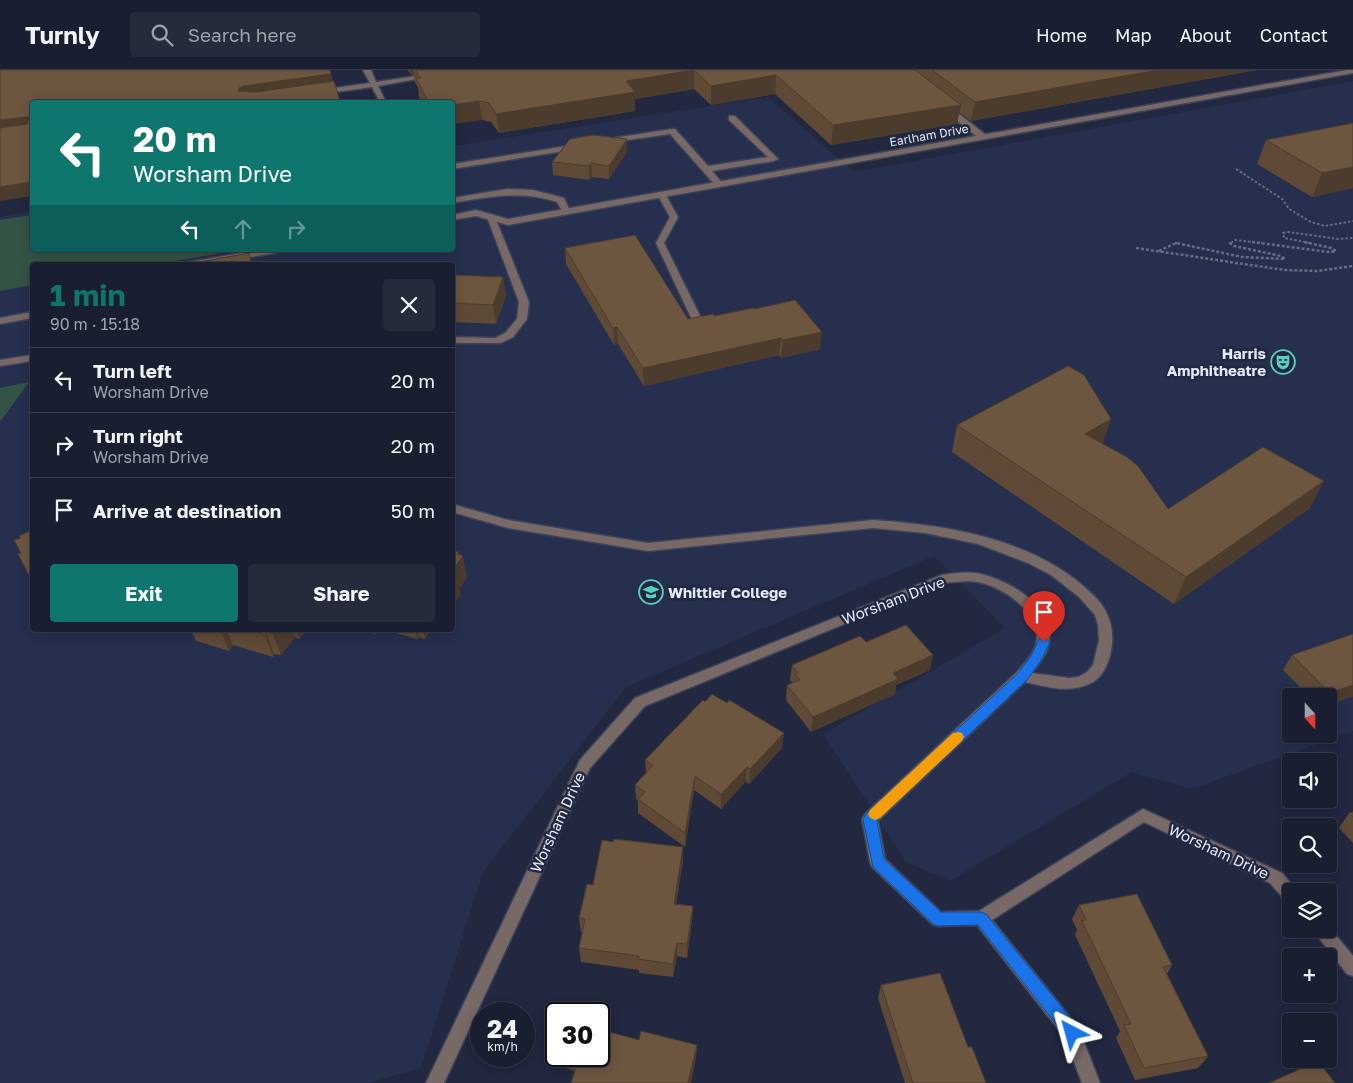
<!DOCTYPE html>
<html lang="en">
<head>
<meta charset="utf-8">
<style>
	body { margin:0; font-family:"Golos Text",sans-serif; background:#262b3c; color:#f1f3f6; height:100vh; display:flex; flex-direction:column; font-size:19px; white-space:nowrap }
	* { box-sizing:border-box; margin:0 }
	p { font-size:16px; color:#9fa2ab }
	.icon { flex:none; width:28px; height:28px; fill:none; stroke:currentColor; stroke-width:2; stroke-linecap:round; stroke-linejoin:round }
	.map { position:relative; flex:1; overflow:hidden }
	.side { position:absolute; left:30px; top:192px; width:425px; height:370px; display:flex; flex-direction:column; background:#191e30; border-radius:5px; box-shadow:0 2px 12px #0003,0 0 0 1px #373c4c }
	.side>* { flex:none }
	.banner { position:absolute; left:30px; top:30px; width:425px; height:152px; border-radius:5px; box-shadow:0 2px 12px #0003,0 0 0 1px #373c4c; background:#0f766e; color:#fff; overflow:hidden }
	.needle { width:32px; rotate:159deg }
	.fabs { position:absolute; left:1282px; top:618px; display:grid; gap:10px }
	.fabs a { display:grid; place-items:center; width:55px; height:55px; border-radius:5px; background:#191e30; box-shadow:0 2px 12px #0003,0 0 0 1px #373c4c; font-size:25px }
	.speed { position:absolute; left:470px; top:932px; display:flex; gap:10px; font-size:25px; font-weight:700; text-align:center }
	.speed>* { display:grid; place-content:center; width:65px; height:65px; border-radius:50%; background:#191e30; box-shadow:0 2px 12px #0003,0 0 0 1px #373c4c; line-height:1 }
	.speed small { font-size:12px; font-weight:400 }
	.speed .limit { border:2px solid #111; border-radius:8px; background:#fff; color:#111 }
	.pin { position:absolute; display:grid; place-items:center; width:42px; height:42px; color:#fff; margin:-51px -21px; border-radius:50% 50% 50% 0; rotate:-45deg; box-shadow:0 0 5px #0007 }
	.pin .icon { rotate:45deg }
	.me { position:absolute; width:55px; margin:-28px; rotate:321deg; stroke-linejoin:round; filter:drop-shadow(0 0 4px #0008) }
	.turn { display:flex; align-items:center; gap:18px; height:105px; padding:0 20px; font-size:22px }
	.turn .icon { width:65px; height:65px; stroke-width:2.5 }
	.turn b { display:block; font-size:35px; line-height:42px }
	.lanes { display:flex; align-items:center; height:48px; padding:0 20px; background:#0003; justify-content:center; gap:25px; direction:ltr }
	.lanes .off { opacity:.35 }
	.round { display:grid; place-items:center; flex:none; width:52px; height:52px; border-radius:5px; background:#262b3c }
	.headline { display:flex; align-items:center; justify-content:space-between; height:85px; padding:0 20px }
	h1 { font-size:30px; font-weight:700; line-height:38px; color:#0f766e }
	.button { display:flex; gap:10px; margin-top:auto; padding:10px 20px }
	.button a { flex:1; height:58px; border-radius:5px; background:#0f766e; color:#fff; font-size:20px; font-weight:700; line-height:58px; text-align:center }
	.button a+a { background:#262b3c; color:#f1f3f6 }
	ul { padding:0; list-style:none }
	li { display:flex; align-items:center; gap:15px; height:65px; padding:0 20px; border-top:1px solid #373c4c }
	li div { flex:1 }
	li b { display:block; font-size:19px }
	li em { font-style:normal }
	header { display:flex; align-items:center; gap:30px; box-sizing:border-box; height:70px; padding:0 25px; background:#191e30; border-bottom:1px solid #373c4c }
	header strong { font-size:24px }
	nav { display:flex; gap:28px; margin-inline-start:auto; font-size:18px }
	.search { width:350px; height:45px; background:#262b3c; display:flex; align-items:center; gap:12px; box-sizing:border-box; padding:0 18px; border-radius:5px; color:#9fa2ab; font-size:19px }
	.map>svg:first-child { display:block }
</style>
</head>
<body>
<header>
<strong>Turnly</strong>
<div class="search"><svg class="icon" aria-label="search" viewBox="0 0 24 24"><circle cx="10" cy="10" r="6"/><path d="M15 15l6 6"/></svg>Search here</div>
<nav><a>Home</a><a>Map</a><a>About</a><a>Contact</a></nav>
</header>
<div class="map">
<svg width="1353" height="1013" viewBox="0 0 1353 1013">
	<rect width="100%" height="100%" fill="#212840"/>
	<path fill="#262f4d" fill-rule="evenodd" d="M1353,11V661L1192,719L1132,702L950,811L906,792L823,664L1005,558L934,486L626,617L483,802L421,998L369,1013H0V147L32,141V180H452L453,76L768,27L854,102ZM32,195H452V560H32ZM1291,626H1329V664H1291Z"/>
	<path fill="#335445" d="M32,145V180H240L152,195H32V215L0,221V150Z
		M29,312L0,352V318Z"/>
	<g fill="none" stroke-linecap="round" stroke-linejoin="round">
		<g stroke="#3c435a" stroke-width="3">
			<path id="lane" d="M943,36H949L986,65V69H980L943,40Z
				M729,46H735L778,89L774,91L712,101L723,114L719,116H716L670,64L607,73L603,71L607,69L672,59H675L708,96L768,87L729,50Z
				M580,74H583V78L452,99V94Z
				M507,119L533,120L564,128L570,141L563,143L557,132C522,120 489,127 452,133V128Z
				M658,122H664L678,147L664,173L704,254L702,256H696L694,254L656,173L670,147L657,124Z
				M491,144L495,147L529,232L527,249L513,267L501,273H452V267L495,268L505,263L517,249L519,232L487,147Z
				M32,242V248L0,254V248Z
				M32,285V291L0,296V290Z"/>
		</g>
		<g stroke="#3c435a" stroke-width="3">
			<path id="street" d="M363,0H371L376,12L430,4L434,6L378,16L386,32H380L372,17L321,24L317,22L321,20L370,13Z
				M1347,0H1353V3L508,155L476,146L452,150V145L476,140L508,149Z
				M259,180H280L275,183L205,195H184L189,192Z
				M452,434L508,450L648,473L873,450C948,455 1036,469 1092,524C1100,531 1107,541 1110,552C1116,570 1110,604 1091,613C1070,624 1047,617 1025,612L878,751L885,789L941,842L979,841L1143,739L1282,803L1297,821H1291V832L1285,830L1270,813L1144,752L992,850L1078,957L1100,1013H1082L1065,968L977,855L938,856L932,854L872,797L870,792L862,749L865,744L1017,602C1024,594 1033,585 1036,574C1043,544 1004,517 978,512C967,510 955,512 944,513L645,636L590,698L444,1013H426L580,690L635,628L942,505C955,503 968,501 981,504C1010,511 1056,537 1049,573C1047,584 1039,594 1032,603L1069,608L1078,607L1087,602L1093,595L1099,570L1098,555L1095,545L1079,527L1051,505L1028,493L978,474L925,463L873,458L648,481L508,458L452,442Z
				M1329,857L1353,886V906L1347,904L1312,859H1329Z"/>
		</g>
		<path stroke="#666d82" stroke-width="2" stroke-dasharray="2.5 2" stroke-linecap="butt" d="M1236,99L1282,129L1289,139L1311,152L1325,156L1353,151
			M1175,173H1178
			M1231,173L1235,170L1262,173
			M1310,173L1284,168L1283,163L1289,162L1338,169L1353,168"/>
		<path stroke="#666d82" stroke-width="2.5" stroke-dasharray="3 2" stroke-linecap="butt" d="M1252,172L1329,182L1336,181L1331,178L1304,172
			M1136,178L1284,200L1317,201L1353,196
			M1159,181L1176,173L1242,187L1285,189L1281,186L1234,176L1230,173L1231,172"/>
		<use href="#lane" fill="#796966" fill-rule="evenodd"/>
		<use href="#street" fill="#796966" fill-rule="evenodd"/>
	</g>
	<path fill="#5e4a37" d="M408,0H1257L971,51L959,42L957,54L831,75L775,24L711,35L694,19L635,29V41L499,63L491,52L482,50L452,32H422L419,27L418,17L415,13L414,5H411Z
		M1353,53V118L1312,127L1257,94L1266,70Z
		M627,82L609,109L592,107L589,110L553,105L552,92Z
		M565,178L688,249L714,246L754,239L820,279L781,288L779,285L644,316L618,274L614,275L566,194Z
		M452,205L503,207L506,226L496,254L452,252Z
		M957,355L1103,374L1168,439L1310,438L1174,534L952,382Z
		M185,560H306L299,569L295,567L281,585L274,584L273,587L233,575L229,581L196,571L192,562Z
		M360,560H378L375,564Z
		M385,560H431L425,569L419,567L417,569Z
		M1353,564V626L1329,635V626H1309L1283,600L1292,585Z
		M866,572L930,600L896,615L895,624L811,662L786,630L787,615L793,613L790,610L792,595Z
		M782,678L749,714L746,711L721,739L694,720L685,777L638,743V731L636,729L635,715L646,703L645,690Z
		M1353,742V773L1339,758L1349,743Z
		M613,772L683,777V791L676,835L693,836L692,850L687,888L677,886L673,907L639,903V900L581,892L579,878L583,862H581L579,848L593,815Z
		M1079,835L1172,895L1167,904L1208,986L1198,998L1135,1010L1116,968L1120,961L1075,865L1077,860L1072,849Z
		M881,915L968,977L986,1013H905L878,928Z
		M639,970L697,975L696,988L575,1001L559,996L557,986H599Z"/>
	<path fill="#4c3c2d" d="M410,0H413L414,5H411Z
		M694,0V19L635,29V41L499,63L496,44L626,11Z
		M1159,0H1257L971,51L975,32Z
		M331,4L334,16L247,28L238,21L239,18L244,16Z
		M776,5L775,24L711,35V16Z
		M479,31L482,50L452,54V35Z
		M961,35L957,54L831,75L833,55Z
		M27,47L32,59L0,64V50Z
		M627,69V82L609,109V96Z
		M591,93L592,107L589,110V96Z
		M1353,97V118L1312,127L1322,103Z
		M32,112V126L0,131V117Z
		M503,207L506,226L496,254L493,235Z
		M617,257L618,274L614,275L613,258Z
		M822,262L820,279L781,288L783,270Z
		M781,268L779,285L644,316L643,298Z
		M1111,349L1102,376L1085,364Z
		M1324,411L1310,438L1174,534L1186,507Z
		M459,482L460,491L463,486L467,508L460,518L461,525L452,537V501L457,484Z
		M220,560H227L233,575L229,581Z
		M276,560H292L295,567L281,585L273,564Z
		M296,560H306L299,569Z
		M374,560H378L375,564Z
		M415,560H417L419,567L417,569Z
		M423,560H431L425,569Z
		M266,562L274,584L273,587L265,565Z
		M933,585L930,600L896,615L895,624L811,662L813,647L893,603Z
		M1353,615V626L1329,635V626H1328L1330,623Z
		M784,663L782,678L749,714L750,699Z
		M747,697L746,711L721,739V724Z
		M695,706L694,720L685,777V763Z
		M683,777V791L674,848V834Z
		M693,836L692,850L687,888V874Z
		M677,873V886L673,907V894Z
		M697,975L696,988L691,1013H688Z"/>
	<path fill="#6d5640" stroke="#4c3c2d" d="M0,0H330L331,4L244,16L239,18L238,21L256,22L334,11L340,31L352,29L353,32H32V112L0,117V58L27,54L29,48L27,47L0,50Z
		M416,0H915L961,35L833,55L776,5L711,16L694,0L626,11L635,22L496,44L489,33L479,31L452,35V32H429L416,9L420,8Z
		M932,0H1159L975,32Z
		M1353,53V97L1322,103L1266,70Z
		M593,65L627,69L609,96L591,93L589,96L552,92L570,69Z
		M635,165L688,249L713,244L714,246L753,238L754,239L795,230L822,262L783,270L781,268L643,298L617,257L613,258L565,178Z
		M249,183L252,195H201L200,192Z
		M452,205L503,207L493,235L452,233Z
		M1068,296L1084,305L1111,349L1085,364L1127,387L1138,396L1168,439L1263,377L1324,411L1186,507L957,355Z
		M32,460V511L18,484L21,483L14,470L21,468L19,466Z
		M452,481L459,482L457,484L463,486L452,501Z
		M452,502L457,503L452,509Z
		M906,555L933,585L893,603L898,609L813,647L787,615L800,610L795,604L798,603L792,595L860,566L866,572Z
		M248,560H276L273,564L266,562L265,565Z
		M1353,564V615L1330,623L1292,585Z
		M712,624L727,633L729,630L784,663L750,699L747,697L721,724L695,706L685,763L638,729L645,722L635,715L653,695L645,690L703,630L705,632Z
		M1353,742V747L1349,743Z
		M614,769L683,777L674,834L693,836L687,874L677,873L673,894L638,889L639,886L579,878L585,849L579,848L587,814L593,815L602,770L613,772Z
		M1137,824L1172,895L1163,897L1208,986L1144,998L1124,955L1131,954L1082,851L1086,850L1079,835Z
		M940,903L968,977H972L986,1013H913L881,915Z
		M602,960L639,970L641,961L697,975L688,1013H571L578,991L564,986H599V962Z
		M1318,991L1335,1013H1269Z"/>
	<path fill="#1a73e8" stroke="#114b97" d="M1044,568L1050,572L1040,592L1027,610L877,751L884,789L941,842H981L986,844L1078,957L1080,963L1078,968L1072,971L1067,968L978,855L938,856L933,854L873,797L863,750L865,745L1018,603L1031,586L1039,569Z"/>
	<path fill="#f59e0b" d="M958,662L962,663L964,667L962,671L880,748L875,750L870,748L868,744L870,740L953,663Z"/>
	<defs>
		<g id="theatre-ring" transform="scale(1.25)"><circle r="9.5" fill="#212840" stroke="#5bcebc" stroke-width="1.5"/><path d="M-5-5.5Q0-4 5-5.5V0Q5 5 0 6Q-5 5-5 0ZM-3.3-2.5H-1v1.5H-3.3ZM1-2.5H3.3v1.5H1ZM-2.8 1Q0 5.5 2.8 1Z" fill="#5bcebc"/></g>
		<g id="university-ring" transform="scale(1.25)"><circle r="9.5" fill="#212840" stroke="#5bcebc" stroke-width="1.5"/><path d="M0-5L7-2L0 1L-7-2ZM-4 1L0 2.5L4 1V4Q0 6-4 4Z" fill="#5bcebc"/></g>
	</defs>
	<g fill-rule="evenodd">
		<use href="#theatre-ring" x="1283" y="292"/>
		<use href="#university-ring" x="651" y="522"/>
	</g>
	<g text-anchor="middle" dominant-baseline="central" stroke-width="5" stroke-linejoin="round" paint-order="stroke">
		<g font-size="12" fill="#e3e9f9" stroke="#212840">
			<text transform="translate(929 65) rotate(-10)">Earlham Drive</text>
		</g>
		<g font-size="15" font-weight="bold" fill="#e3e9f9" stroke="#212840" text-anchor="end">
			<text x="1266" y="283">Harris<tspan x="1266" dy="17">Amphitheatre</tspan></text>
			<text x="668" y="522" text-anchor="start">Whittier College</text>
		</g>
		<g font-size="15" fill="#e3e9f9" stroke="#212840">
			<text transform="translate(893 530) rotate(-21)">Worsham Drive</text>
			<text transform="translate(557 752) rotate(-65)">Worsham Drive</text>
			<text transform="translate(1219 781) rotate(25)">Worsham Drive</text>
		</g>
	</g>
</svg>
<div class="fabs">
<a><svg class="needle" viewBox="-14 -14 28 28"><path d="M0-13l5 13h-10z" fill="#e53935"/><path d="M0 13l5-13h-10z" fill="#9fa2ab"/></svg></a>
<a><svg class="icon" aria-label="sound" viewBox="0 0 24 24"><path d="M4 9h4l5-4v14l-5-4H4zM17 9q2 3 0 6"/></svg></a>
<a><svg class="icon" aria-label="search" viewBox="0 0 24 24"><circle cx="10" cy="10" r="6"/><path d="M15 15l6 6"/></svg></a>
<a><svg class="icon" aria-label="layers" viewBox="0 0 24 24"><path d="M12 4l9 5-9 5-9-5zM3 14l9 5 9-5"/></svg></a>
<a>+</a>
<a>−</a>
</div>
<div class="speed"><div>24<small>km/h</small></div><div class="limit">30</div></div>
<div class="pin" style="left:1044px;top:572px;background:#d93025"><svg class="icon" aria-label="arrive" viewBox="0 0 24 24"><path d="M6 21V4h12l-3 4 3 4H6"/></svg></div>
<svg class="me" style="left:1072px;top:963px" viewBox="-20 -20 40 40"><path d="M0-17L14 15 0 8-14 15z" fill="#1a73e8" stroke="#fff" stroke-width="4"/></svg>
<div class="banner">
<div class="turn"><svg class="icon" aria-label="left" viewBox="0 0 24 24"><path d="M17 20v-9H6M10 6l-5 5 5 5"/></svg><div><b>20 m</b>Worsham Drive</div></div>
<div class="lanes"><svg class="icon" aria-label="left" viewBox="0 0 24 24"><path d="M17 20v-9H6M10 6l-5 5 5 5"/></svg><svg class="icon off" aria-label="ahead" viewBox="0 0 24 24"><path d="M12 20V5M6 11l6-6 6 6"/></svg><svg class="icon off" aria-label="right" viewBox="0 0 24 24"><path d="M7 20v-9h11M14 6l5 5-5 5"/></svg></div>
</div>
<section class="side">
<div class="headline"><div><h1>1 min</h1><p>90 m · 15:18</p></div><a class="round"><svg class="icon" aria-label="close" viewBox="0 0 24 24"><path d="M6 6l12 12M18 6L6 18"/></svg></a></div>
<ul>
<li><svg class="icon" aria-label="left" viewBox="0 0 24 24"><path d="M17 20v-9H6M10 6l-5 5 5 5"/></svg><div><b>Turn left</b><p>Worsham Drive</p></div><em>20 m</em></li>
<li><svg class="icon" aria-label="right" viewBox="0 0 24 24"><path d="M7 20v-9h11M14 6l5 5-5 5"/></svg><div><b>Turn right</b><p>Worsham Drive</p></div><em>20 m</em></li>
<li><svg class="icon" aria-label="arrive" viewBox="0 0 24 24"><path d="M6 21V4h12l-3 4 3 4H6"/></svg><div><b>Arrive at destination</b></div><em>50 m</em></li>
</ul>
<div class="button"><a>Exit</a><a>Share</a></div>
</section>
</div>
</body>
</html>
